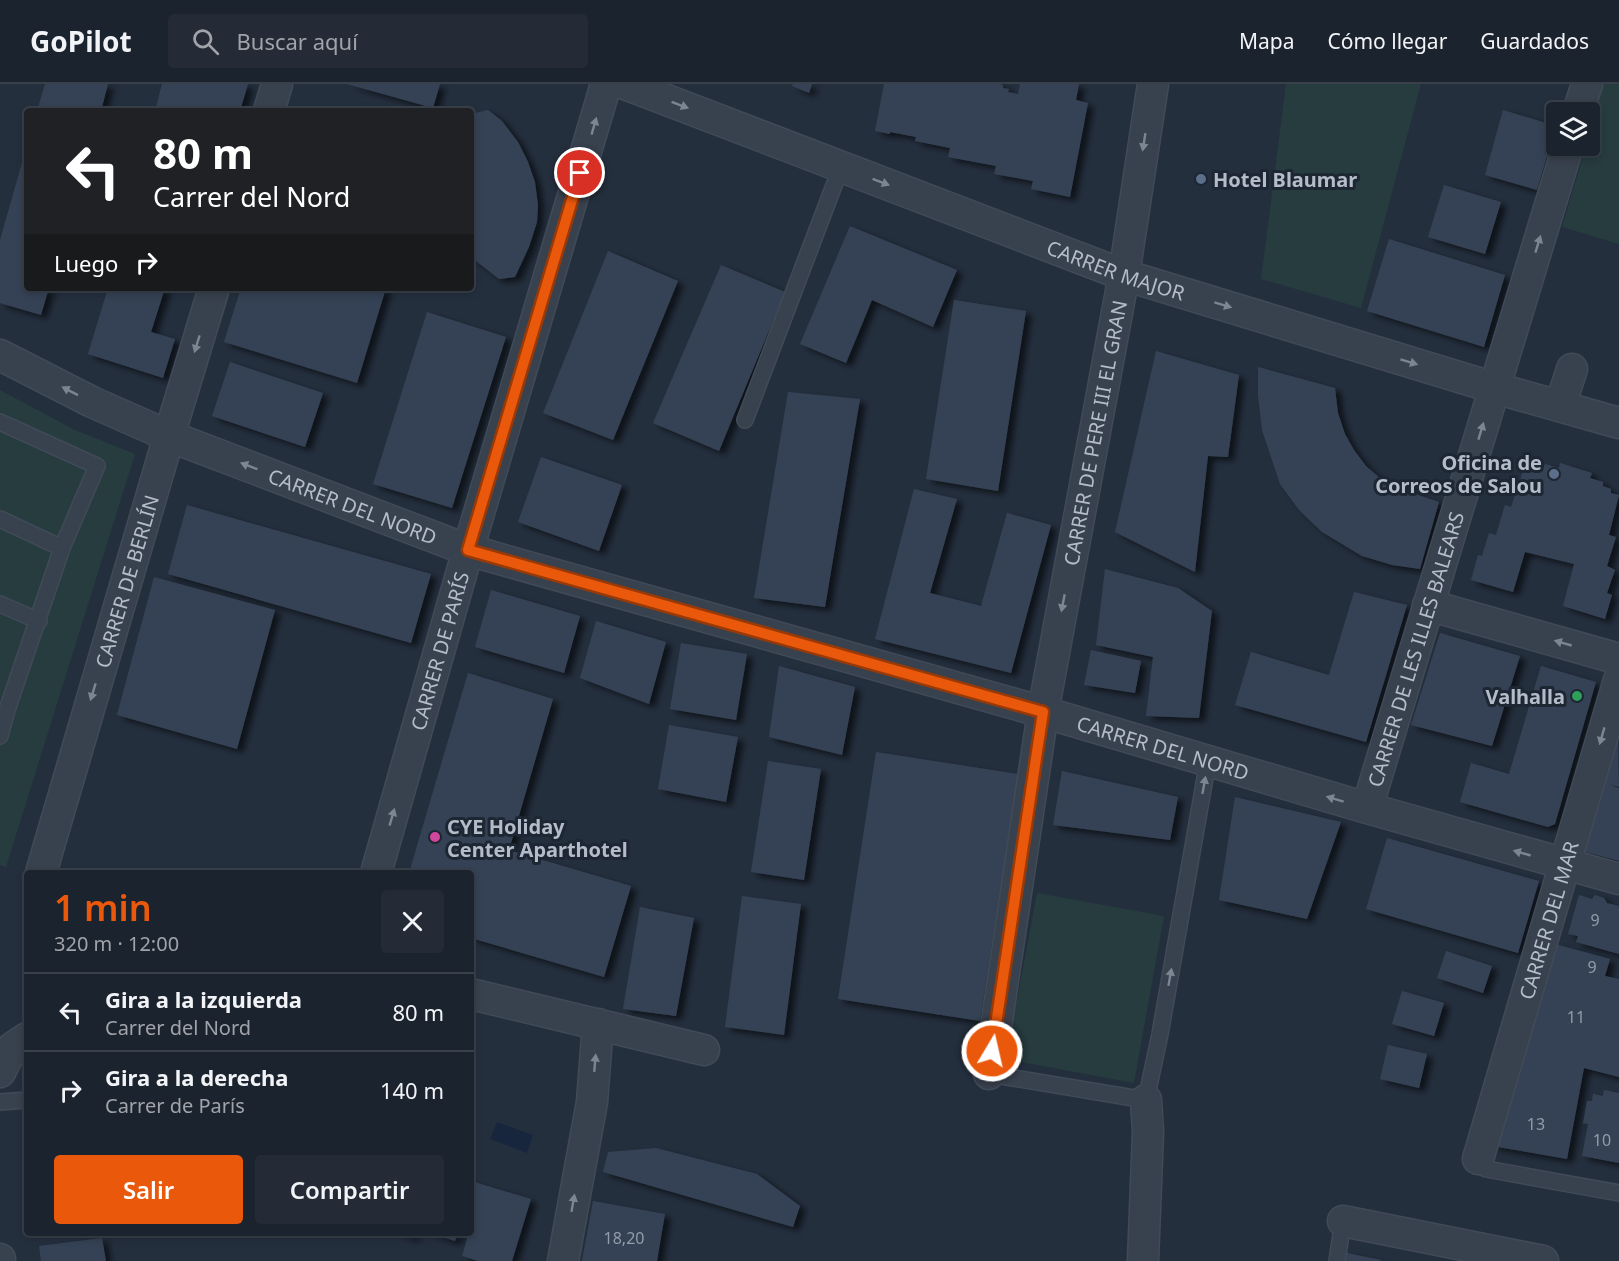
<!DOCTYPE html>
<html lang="es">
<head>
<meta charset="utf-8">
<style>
	body { margin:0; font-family:"Noto Sans",sans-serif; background:#242b36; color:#f1f3f6; height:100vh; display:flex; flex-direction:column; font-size:22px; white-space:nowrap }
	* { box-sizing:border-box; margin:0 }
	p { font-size:20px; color:#a0a4aa }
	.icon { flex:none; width:33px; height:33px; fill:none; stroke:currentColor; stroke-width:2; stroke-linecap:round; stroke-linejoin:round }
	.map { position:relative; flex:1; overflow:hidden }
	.drawer { position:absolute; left:24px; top:786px; width:450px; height:366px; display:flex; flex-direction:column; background:#1b232e; border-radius:6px; box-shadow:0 3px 9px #0003,0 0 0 2px #39404a }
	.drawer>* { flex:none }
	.banner { position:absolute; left:24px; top:24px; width:450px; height:183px; border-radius:6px; box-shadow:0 3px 9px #0003,0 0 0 2px #39404a; background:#202124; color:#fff; overflow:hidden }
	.fabs { position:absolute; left:1546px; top:18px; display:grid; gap:12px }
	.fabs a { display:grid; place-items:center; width:54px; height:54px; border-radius:6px; background:#1b232e; box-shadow:0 3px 9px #0003,0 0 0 2px #39404a; font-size:30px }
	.pin { position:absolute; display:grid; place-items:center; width:51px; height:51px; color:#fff; margin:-26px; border:3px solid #fff; border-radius:50%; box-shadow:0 2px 6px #0007 }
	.me { position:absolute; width:66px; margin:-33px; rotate:9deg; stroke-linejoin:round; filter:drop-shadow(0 0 4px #0008) }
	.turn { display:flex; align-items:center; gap:21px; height:126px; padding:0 30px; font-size:27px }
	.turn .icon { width:78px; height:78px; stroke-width:2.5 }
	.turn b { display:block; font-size:42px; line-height:51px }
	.then { display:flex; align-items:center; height:57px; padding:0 30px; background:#0003; gap:12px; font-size:22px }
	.round { display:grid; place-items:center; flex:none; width:63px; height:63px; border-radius:6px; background:#242b36 }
	.headline { display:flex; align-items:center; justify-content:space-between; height:102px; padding:0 30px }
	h1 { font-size:36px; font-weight:600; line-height:45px; color:#ea580c }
	.primary-button { display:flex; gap:12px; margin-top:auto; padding:12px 30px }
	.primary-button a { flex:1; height:69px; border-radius:6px; background:#ea580c; color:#fff; font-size:24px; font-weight:600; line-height:69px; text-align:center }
	.primary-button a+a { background:#242b36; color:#f1f3f6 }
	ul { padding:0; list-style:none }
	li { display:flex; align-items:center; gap:18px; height:78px; padding:0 30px; border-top:2px solid #39404a }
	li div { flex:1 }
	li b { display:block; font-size:22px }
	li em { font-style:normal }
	header { display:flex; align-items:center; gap:36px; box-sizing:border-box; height:84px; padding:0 30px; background:#1b232e; border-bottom:2px solid #39404a }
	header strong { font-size:28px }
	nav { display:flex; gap:33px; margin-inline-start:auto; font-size:21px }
	.search { width:420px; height:54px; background:#242b36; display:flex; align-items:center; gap:15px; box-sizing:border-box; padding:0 21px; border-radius:6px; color:#a0a4aa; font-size:22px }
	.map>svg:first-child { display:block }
</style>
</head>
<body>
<header>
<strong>GoPilot</strong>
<div class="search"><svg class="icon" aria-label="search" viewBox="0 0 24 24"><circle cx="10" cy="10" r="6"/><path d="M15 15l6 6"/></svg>Buscar aquí</div>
<nav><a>Mapa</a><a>Cómo llegar</a><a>Guardados</a></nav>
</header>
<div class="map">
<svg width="1619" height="1177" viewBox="0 0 1619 1177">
	<defs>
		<filter id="shadow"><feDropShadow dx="6" dy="4" stdDeviation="3" flood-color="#0009"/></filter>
	</defs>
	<rect width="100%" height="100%" fill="#242f3e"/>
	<path fill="#263c3f" d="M1286,0H1421L1361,224L1261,195Z
		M1603,0H1619V160L1562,143L1586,62H1590V47Z
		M0,306L75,346L135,370L6,783L0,781Z
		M1037,809L1164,832L1134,999L1006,975Z"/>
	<path fill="#17263c" d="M497,1038L533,1051L527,1069L490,1055Z"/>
	<path fill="#364354" filter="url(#shadow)" d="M45,0H108L101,27H37Z
		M162,0H248L240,27H155Z
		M347,0H440L433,24Z
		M793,0H812L809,9L792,2Z
		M884,0H1000L1003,1V4L1009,5L1008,8L1018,10L1020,0H1079L1076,16L1088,19L1070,113L1031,105L1033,97L994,90L996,82L948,73L950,64L915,57L916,53L890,48V50L875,47Z
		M488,26L502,37L518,58L528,78L535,98L538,121L537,138L529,163L515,193L499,195L471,173V30Z
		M1503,26L1556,42L1537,106L1485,91Z
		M26,65L27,204H49L41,231L0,219V156Z
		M1444,101L1501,118L1485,170L1428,153Z
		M850,142L957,186L933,243L872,216L846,279L800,260Z
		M1389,155L1505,191L1484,263L1367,227Z
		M608,167L678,197L613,356L543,329Z
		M721,181L785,208L719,367L653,339Z
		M108,204H165L151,248L175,255L163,294L88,270Z
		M241,204H386L357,299L224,258Z
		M954,216L1026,227L998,407L926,395Z
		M427,228L506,253L452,424L373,400Z
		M1156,267L1239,291L1228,373L1208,372L1195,488L1115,448Z
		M230,278L323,309L305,363L212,332Z
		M1258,283L1335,304L1338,329L1345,350L1354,366L1366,382L1381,395L1397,404L1439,418L1420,485L1392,481L1362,472L1322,448L1299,426L1280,400L1262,346L1258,311Z
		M788,308L860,315L825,523L754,514Z
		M541,373L622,401L599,467L518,438Z
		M1560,379L1592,389L1590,394L1603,398V402L1611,405V409L1619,411L1609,451L1616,453L1607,482L1615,486L1607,509L1612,511L1605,535L1563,522L1574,480L1525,468L1513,508L1471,496L1478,471L1482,472L1489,449L1496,451L1505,421L1511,423L1524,384L1533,386L1534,382L1543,385L1545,380L1559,384Z
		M914,405L957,415L930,509L981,522L1007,429L1051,441L1011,589L875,555Z
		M187,421L431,490L411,559L168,490Z
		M1105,485L1178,504L1212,527L1199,634L1146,632L1153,573L1096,561Z
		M154,493L275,526L237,665L117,631Z
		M491,506L580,532L564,589L475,563Z
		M1354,508L1407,521L1366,658L1235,621L1251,568L1329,591Z
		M596,537L666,558L649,620L580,594Z
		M1440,549L1520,572L1492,662L1411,641Z
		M681,559L747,570L736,636L670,625Z
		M1091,566L1141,577L1135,609L1084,601Z
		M779,582L855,603L842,671L769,653Z
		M1541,582L1596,598L1555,740L1548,743L1460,718L1471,679L1509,690Z
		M468,589L553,615L509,766L631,802L604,893L471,854V789H409Z
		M669,641L738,653L726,718L658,705Z
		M1618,654L1619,703L1608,700L1619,704V777L1582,767Z
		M876,668L1018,690L980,937L838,915Z
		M768,677L821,685L804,796L751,788Z
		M1062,687L1178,713L1170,756L1053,741Z
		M1235,713L1341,738L1307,835L1219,816Z
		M1387,754L1539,797L1518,869L1366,825Z
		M1579,811L1592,815L1595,811L1604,814L1607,819L1619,822V870L1576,858L1578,852L1568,850Z
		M742,812L801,820L784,951L725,943Z
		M640,823L694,834L676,932L623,925Z
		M1555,860L1610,875L1605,892L1619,895V993L1584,984L1567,1075L1492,1062Z
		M1446,867L1492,882L1483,909L1437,894Z
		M1402,907L1444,919L1434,952L1392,940Z
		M1388,961L1427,970L1419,1004L1380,995Z
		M1604,1006L1619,1009V1079L1582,1072L1588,1040L1583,1039L1587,1017H1592L1593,1010L1603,1012Z
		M656,1064L757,1090L800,1122L793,1143L603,1088L608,1068Z
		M471,1097L531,1115L512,1177H478L462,1172L469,1149H471Z
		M593,1117L665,1130L657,1177H582Z
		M397,1149H415L413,1154Z
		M430,1149H458L455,1157Z
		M102,1154L106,1177H41L39,1162Z
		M1347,1169L1381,1176V1177H1346Z"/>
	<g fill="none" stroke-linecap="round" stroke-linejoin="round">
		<g stroke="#414a57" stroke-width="18">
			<path id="lane" d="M745,336L841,83
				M0,338L97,382L62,464L7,626L0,652
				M0,435L62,464
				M0,520L39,537
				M989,990L1146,1016L1160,950L1208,677
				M0,1018L27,1016
				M1478,1075L1480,1081L1486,1085L1619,1109
				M1337,1177L1343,1137"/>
		</g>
		<g stroke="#414a57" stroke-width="33">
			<g id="street">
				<path id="s1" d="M625,0L1124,191L1495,304L1619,339"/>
				<path d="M269,27L277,0"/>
				<path d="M1578,28L1587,0"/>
				<path id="s2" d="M0,271L92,318L169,352L468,466L1043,628L1367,724L1619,795"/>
				<path d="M1560,322L1572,285"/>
				<path d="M1428,521L1619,575"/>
				<path id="s3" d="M1367,724L1568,62"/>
				<path id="s4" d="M41,789L169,352L214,204"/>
				<path id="s5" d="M376,789L468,466L606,0"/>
				<path d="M471,910L704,966"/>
				<path d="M0,988L12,964L27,954"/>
				<path id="s6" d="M989,990L1043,628L1124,191L1153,0"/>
				<path id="s7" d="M1478,1075L1619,596"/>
				<path d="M1343,1137L1543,1177"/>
				<path d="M0,1175V1177"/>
				<path d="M563,1177L592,1018L598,940"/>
				<path d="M1143,1177L1148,1048L1146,1016"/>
			</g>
		</g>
		<use href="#lane" stroke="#38414e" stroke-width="15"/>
		<use href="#street" stroke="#38414e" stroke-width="30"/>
	</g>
	<defs><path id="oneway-solid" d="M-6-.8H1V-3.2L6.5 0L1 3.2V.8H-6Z" transform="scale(1.5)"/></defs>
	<g fill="#7c8592">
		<use href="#oneway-solid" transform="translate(680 21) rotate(21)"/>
		<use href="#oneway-solid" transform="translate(594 42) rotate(-74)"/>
		<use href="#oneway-solid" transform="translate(1144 58) rotate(99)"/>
		<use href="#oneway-solid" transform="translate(881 98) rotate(21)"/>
		<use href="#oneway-solid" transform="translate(1538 160) rotate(-73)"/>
		<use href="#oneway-solid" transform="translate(1223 221) rotate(17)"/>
		<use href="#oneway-solid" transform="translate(197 260) rotate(107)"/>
		<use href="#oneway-solid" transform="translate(1409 278) rotate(17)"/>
		<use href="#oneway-solid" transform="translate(70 307) rotate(-153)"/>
		<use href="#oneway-solid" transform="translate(1481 347) rotate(-73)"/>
		<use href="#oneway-solid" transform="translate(249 382) rotate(-159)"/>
		<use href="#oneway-solid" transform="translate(1063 519) rotate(101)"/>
		<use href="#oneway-solid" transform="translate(1563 559) rotate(-164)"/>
		<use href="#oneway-solid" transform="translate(93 608) rotate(107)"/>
		<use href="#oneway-solid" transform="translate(1602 652) rotate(106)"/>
		<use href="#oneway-solid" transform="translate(1204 701) rotate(-80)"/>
		<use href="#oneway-solid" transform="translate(1335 715) rotate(-163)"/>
		<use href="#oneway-solid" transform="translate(392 733) rotate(-74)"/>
		<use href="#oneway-solid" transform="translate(1522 769) rotate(-164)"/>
		<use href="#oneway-solid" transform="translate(1170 893) rotate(-80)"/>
		<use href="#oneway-solid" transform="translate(595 979) rotate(-85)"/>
		<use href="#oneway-solid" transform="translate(573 1119) rotate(-80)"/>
	</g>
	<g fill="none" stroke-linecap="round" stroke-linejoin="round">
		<g stroke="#983908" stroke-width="15">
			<path id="route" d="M580,89L468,466L1043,628L992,967"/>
		</g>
		<use href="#route" stroke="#ea580c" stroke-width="10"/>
	</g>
	<g fill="#5c6f8a" stroke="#1d2633" stroke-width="2">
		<circle cx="1201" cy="95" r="6"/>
		<circle cx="1554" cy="390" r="6"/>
	</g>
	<circle fill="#2e9e5b" stroke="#1d2633" stroke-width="2" cx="1577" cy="612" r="6"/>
	<circle fill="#d1479c" stroke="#1d2633" stroke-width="2" cx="435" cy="753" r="6"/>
	<g text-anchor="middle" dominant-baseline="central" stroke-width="6" stroke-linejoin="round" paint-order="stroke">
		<g font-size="16" fill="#929caa">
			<text x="1595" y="836">9</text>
			<text x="1592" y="883">9</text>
			<text x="1576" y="933">11</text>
			<text x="1536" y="1040">13</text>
			<text x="1602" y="1056">10</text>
			<text x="624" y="1154">18,20</text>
		</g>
		<g font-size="20" font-weight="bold" fill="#b4bcc9" stroke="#1d2633" text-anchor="start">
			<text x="1213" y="95">Hotel Blaumar</text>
			<text x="1542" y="378" text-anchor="end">Oficina de<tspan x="1542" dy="23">Correos de Salou</tspan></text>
			<text x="1565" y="612" text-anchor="end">Valhalla</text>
			<text x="447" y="742">CYE Holiday<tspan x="447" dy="23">Center Aparthotel</tspan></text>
		</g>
		<g font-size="20" fill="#b4bcc9" stroke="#1d2633">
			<text stroke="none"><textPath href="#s1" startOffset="525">CARRER MAJOR</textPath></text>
			<text stroke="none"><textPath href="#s6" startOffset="650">CARRER DE PERE III EL GRAN</textPath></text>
			<text stroke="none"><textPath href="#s2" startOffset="384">CARRER DEL NORD</textPath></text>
			<text stroke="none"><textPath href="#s4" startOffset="304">CARRER DE BERLÍN</textPath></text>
			<text stroke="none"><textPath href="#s3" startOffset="166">CARRER DE LES ILLES BALEARS</textPath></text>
			<text stroke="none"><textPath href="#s5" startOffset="231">CARRER DE PARÍS</textPath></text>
			<text stroke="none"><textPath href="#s2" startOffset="1230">CARRER DEL NORD</textPath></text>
			<text stroke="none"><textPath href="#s7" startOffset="249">CARRER DEL MAR</textPath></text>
		</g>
	</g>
</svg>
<div class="fabs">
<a><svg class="icon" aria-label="layers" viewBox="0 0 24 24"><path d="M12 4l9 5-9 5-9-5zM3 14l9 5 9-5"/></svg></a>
</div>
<div class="pin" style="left:580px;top:89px;background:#d93025"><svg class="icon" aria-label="arrive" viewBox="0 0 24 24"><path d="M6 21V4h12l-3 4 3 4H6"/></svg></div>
<svg class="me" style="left:992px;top:967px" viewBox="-20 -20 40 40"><circle r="17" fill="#ea580c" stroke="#fff" stroke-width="3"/><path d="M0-11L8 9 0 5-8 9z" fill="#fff"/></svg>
<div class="banner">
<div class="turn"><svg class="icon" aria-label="left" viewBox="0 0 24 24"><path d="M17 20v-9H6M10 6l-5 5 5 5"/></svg><div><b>80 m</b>Carrer del Nord</div></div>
<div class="then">Luego<svg class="icon" aria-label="right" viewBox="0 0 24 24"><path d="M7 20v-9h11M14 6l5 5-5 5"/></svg></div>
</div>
<section class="drawer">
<div class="headline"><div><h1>1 min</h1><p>320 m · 12:00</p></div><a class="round"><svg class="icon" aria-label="close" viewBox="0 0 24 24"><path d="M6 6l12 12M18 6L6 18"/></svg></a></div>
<ul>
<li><svg class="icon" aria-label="left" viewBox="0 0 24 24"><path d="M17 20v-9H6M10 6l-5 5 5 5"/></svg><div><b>Gira a la izquierda</b><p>Carrer del Nord</p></div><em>80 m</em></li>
<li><svg class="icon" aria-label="right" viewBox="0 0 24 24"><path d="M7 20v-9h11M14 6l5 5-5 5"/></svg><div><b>Gira a la derecha</b><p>Carrer de París</p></div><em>140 m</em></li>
</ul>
<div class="primary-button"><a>Salir</a><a>Compartir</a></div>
</section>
</div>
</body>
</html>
